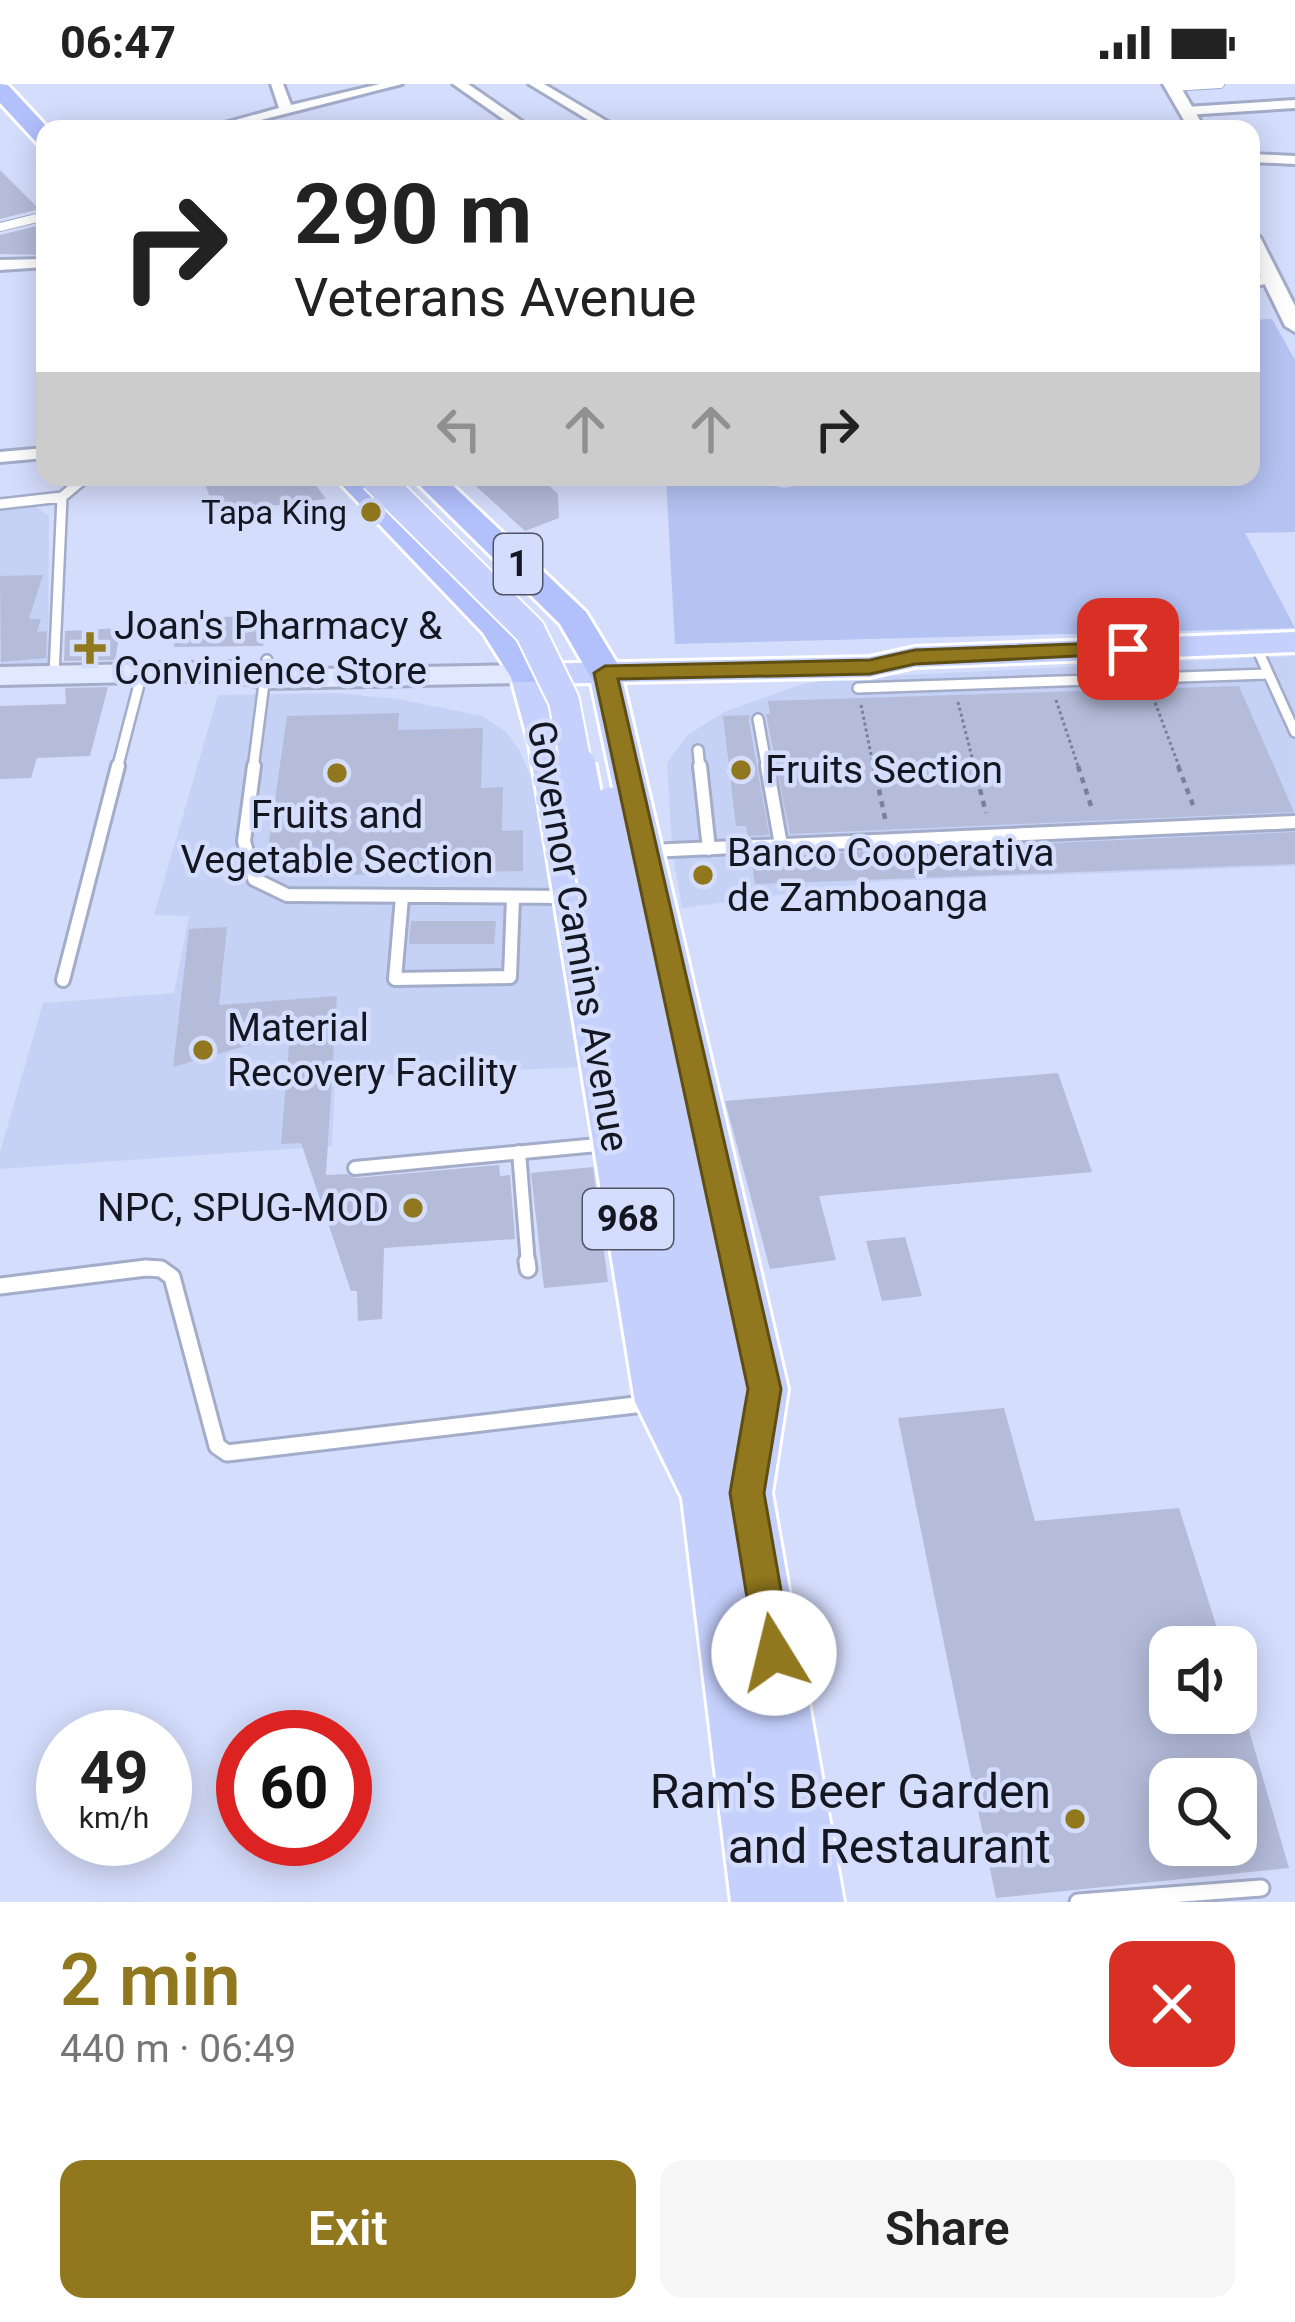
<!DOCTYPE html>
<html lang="en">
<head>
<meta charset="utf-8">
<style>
	body { margin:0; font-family:Roboto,sans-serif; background:#f6f6f6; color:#222; height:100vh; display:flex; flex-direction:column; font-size:45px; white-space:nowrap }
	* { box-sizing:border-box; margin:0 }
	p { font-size:39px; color:#767676 }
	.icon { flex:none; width:66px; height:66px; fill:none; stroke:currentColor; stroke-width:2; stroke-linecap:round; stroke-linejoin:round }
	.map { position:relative; height:1818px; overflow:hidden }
	.details { display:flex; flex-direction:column; background:#fff; flex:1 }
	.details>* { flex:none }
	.hud { position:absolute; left:36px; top:36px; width:1224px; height:366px; border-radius:24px; box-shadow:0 6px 30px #0003; background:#fff; color:#222; overflow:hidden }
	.controls { position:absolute; left:1149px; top:1542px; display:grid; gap:24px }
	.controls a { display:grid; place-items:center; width:108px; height:108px; border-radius:24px; background:#fff; box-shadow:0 6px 30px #0003; font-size:60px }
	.speed { position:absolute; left:36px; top:1626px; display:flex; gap:24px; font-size:60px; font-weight:700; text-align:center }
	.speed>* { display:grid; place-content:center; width:156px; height:156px; border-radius:50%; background:#fff; box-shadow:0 6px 30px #0003; line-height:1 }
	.speed small { font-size:30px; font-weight:400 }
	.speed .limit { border:18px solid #d22; background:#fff; color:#111 }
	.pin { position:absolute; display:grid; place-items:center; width:102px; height:102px; color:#fff; margin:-51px; border-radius:24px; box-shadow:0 6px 18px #0006 }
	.me { position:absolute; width:132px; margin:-66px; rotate:351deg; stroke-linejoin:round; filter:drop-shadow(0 0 9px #0008) }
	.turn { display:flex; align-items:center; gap:42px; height:252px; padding:0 60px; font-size:54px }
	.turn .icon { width:156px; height:156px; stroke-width:2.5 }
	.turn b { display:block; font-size:84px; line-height:102px }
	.lanes { display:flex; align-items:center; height:114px; padding:0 60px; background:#0003; justify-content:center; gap:60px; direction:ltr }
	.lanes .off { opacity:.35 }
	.round { display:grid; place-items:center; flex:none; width:126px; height:126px; border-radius:24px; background:#f6f6f6 }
	.summary { display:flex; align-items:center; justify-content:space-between; height:204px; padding:0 60px }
	h1 { font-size:72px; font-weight:600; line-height:90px; color:#91781e }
	.cta { display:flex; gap:24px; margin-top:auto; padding:24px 60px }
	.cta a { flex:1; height:138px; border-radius:24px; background:#91781e; color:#fff; font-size:48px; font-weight:600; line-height:138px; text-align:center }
	.cta a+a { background:#f6f6f6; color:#222 }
	.status { display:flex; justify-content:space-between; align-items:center; height:84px; padding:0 60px; background:#fff; direction:ltr }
	.status svg { height:33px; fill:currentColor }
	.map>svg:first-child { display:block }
</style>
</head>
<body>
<div class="status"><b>06:47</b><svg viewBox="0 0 49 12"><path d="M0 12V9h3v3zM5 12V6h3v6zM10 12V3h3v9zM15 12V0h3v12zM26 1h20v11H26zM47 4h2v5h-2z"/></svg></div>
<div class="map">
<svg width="1295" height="1818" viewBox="0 0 1295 1818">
	<rect width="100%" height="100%" fill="#d4ddfc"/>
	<path fill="#c6d1f6" d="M36,423L49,432L48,584L0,585V427Z
		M1295,572V782L883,797L682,824L672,766L667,679L688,651L724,628L803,600L841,594Z
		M336,609L398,615L482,632L506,648L520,667L537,709L582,983L335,993L332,1062L0,1085V1068L43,919L174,909L189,832L154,831L218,611Z"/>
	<path fill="#b5c3f3" d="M1272,235L1295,276V448L1245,449L1295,544L675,560L666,393H730L784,404L845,393H1251V236Z"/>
	<path fill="#b4bcda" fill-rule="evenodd" d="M0,86L39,125L0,135Z
		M45,140V171L0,170V151Z
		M256,393H310L326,415L215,429L205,399Z
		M466,393H540L558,410L559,434L525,447Z
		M43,491L29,535H41L37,548L47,547L46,574L1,578L0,492Z
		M271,532L263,562L174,563L175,534Z
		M121,544L115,576L64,577L65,547Z
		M1239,602L1294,728L790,750L766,630H770L768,617Z
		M108,603L90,672L37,674L31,694L0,695V622L66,620L65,604Z
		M399,629L398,646L483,644L481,704L503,703L502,747L523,746V787L306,792L282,782L269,757L287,632Z
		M750,631L749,637L769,751L748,752L746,742H736L723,632Z
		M1295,748V780L755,800L751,773Z
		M411,837H496L494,860H409Z
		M227,843L219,921L337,912L326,1091L346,1090L356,1094L499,1081L500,1092L510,1091L515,1155L384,1164L382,1235L358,1237L357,1207H351L301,1059L281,1060L290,949L173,983L189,845Z
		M1058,989L1092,1088L819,1112L836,1176L770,1185L725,1017Z
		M593,1083L608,1198L544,1204L531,1089Z
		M905,1153L922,1212L882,1217L866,1157Z
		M1004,1324L1035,1437L1179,1424L1223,1563H1170V1629H1244L1289,1784L996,1814L898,1334ZM1170,1695H1236V1761H1170Z"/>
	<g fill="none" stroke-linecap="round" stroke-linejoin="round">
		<g stroke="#a3acc9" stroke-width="10">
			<path id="service-far3" d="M1172,3L1220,0
				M0,143L45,132"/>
		</g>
		<g stroke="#a3acc9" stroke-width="14">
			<path id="service-far2" d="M62,413L86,393
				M0,420L62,413L54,591
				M1255,560L1295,648
				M858,604L1268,590
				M758,635L767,685
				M698,666L700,685
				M117,685L142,589
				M253,685L267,576"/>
		</g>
		<g stroke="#a3acc9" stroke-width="18">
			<path id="service-far1" d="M254,682L244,757L254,795L287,811L565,813
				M700,682L709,765
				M767,682L781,761
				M649,767L1295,738
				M402,813L395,895L510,893L513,813
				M63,896L118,682
				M519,1068L528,1180
				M355,1084L608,1060"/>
		</g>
		<g stroke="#a3acc9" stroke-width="21">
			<path id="service" d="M527,1177L528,1185
				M0,1202L146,1184L161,1185L172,1193L217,1362L227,1369L652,1319
				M1078,1818L1261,1804"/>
		</g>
		<g stroke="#a3acc9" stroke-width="6">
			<path id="minor" d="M271,0H283L291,21L380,0H402L226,45H203L279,24Z
				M453,0H468L533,45H517Z
				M529,0H544L620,45H603Z
				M1295,16V24L1186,31L1179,27L1186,23Z
				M1199,38V44L1194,45H1132L1139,41Z
				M1251,70L1295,72V80L1251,78Z
				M45,175V183L0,186V176Z
				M1251,193L1271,192L1279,197L1251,203Z
				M45,364V374L0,378V368Z"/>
		</g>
		<g stroke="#a3acc9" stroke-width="6">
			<path id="tertiary" d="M1163,0H1179L1205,45H1189Z
				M1251,148L1260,153L1295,222V248L1285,242L1251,172Z"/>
		</g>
		<g stroke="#a3acc9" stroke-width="6">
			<path id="secondary" d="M231,578L264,586L526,581L541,590L526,599L264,604L231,596L0,601V583Z"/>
		</g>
		<g stroke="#fff" stroke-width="6">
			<path id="primary" d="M1295,548V568L915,583L870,593L623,598L788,1305L772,1409L844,1818H731L682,1414L635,1318L529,660L510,590L526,580L870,573L915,563ZM591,599L651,883C642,881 614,885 604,888L563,660L545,600Z"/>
		</g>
		<g stroke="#fff" stroke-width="6">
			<path id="trunk" d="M0,0L8,1L49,45H45V61L37,59L0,19Z
				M334,393H366L509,536L544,590L538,598H514L483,549Z
				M411,393H444L586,528L623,589L617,597H593L560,540Z"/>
		</g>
		<path stroke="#7a8196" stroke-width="3" stroke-dasharray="3 3" stroke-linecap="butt" d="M1153,613L1180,685
			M1056,616L1079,685
			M958,618L975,685
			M861,621L874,685"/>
		<path stroke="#7a8196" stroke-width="4.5" stroke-dasharray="6 6" stroke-linecap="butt" d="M874,682L886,739
			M974,682L986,729
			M1078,682L1092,725
			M1178,682L1193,721"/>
		<use href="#service-far3" stroke="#fff" stroke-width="8"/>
		<use href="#service-far2" stroke="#fff" stroke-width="9"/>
		<use href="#service-far1" stroke="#fff" stroke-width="12"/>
		<use href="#service" stroke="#fff" stroke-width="15"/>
		<use href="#minor" fill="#fff" fill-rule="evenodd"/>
		<use href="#tertiary" fill="#fff" fill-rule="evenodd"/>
		<use href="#secondary" fill="#e2e8fe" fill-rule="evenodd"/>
		<use href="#primary" fill="#c5d0fd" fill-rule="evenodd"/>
		<use href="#trunk" fill="#b2c0fc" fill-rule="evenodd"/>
		<g stroke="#fff" stroke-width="34" stroke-linecap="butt">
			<path id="primary-bridge-far1" d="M375,393L530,547L564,617L577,685"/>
		</g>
		<g stroke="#fff" stroke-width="45" stroke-linecap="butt">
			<path id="primary-bridge" d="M576,682L617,898
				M611,723L646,895"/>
		</g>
		<use href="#primary-bridge-far1" stroke="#c5d0fd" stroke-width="30"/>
		<use href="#primary-bridge" stroke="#c5d0fd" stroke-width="39"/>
	</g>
	<path fill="#91781e" stroke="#5e4e14" stroke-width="3" d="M1128,558L1136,560V569L915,580L870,590L618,595L781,1305L764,1409L792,1569L787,1581L774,1587L761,1581L756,1569L730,1409L748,1305L594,589L605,582L870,576L915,566Z"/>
	<g fill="#91781e" stroke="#d4ddfc" stroke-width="4.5">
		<circle cx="371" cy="428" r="12"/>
		<path d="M84 546h12v12h12v12h-12v12h-12v-12h-12v-12h12z"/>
		<circle cx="741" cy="686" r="12"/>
		<circle cx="337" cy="689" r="12"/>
		<circle cx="703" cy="791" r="12"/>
		<circle cx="203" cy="966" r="12"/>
		<circle cx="413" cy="1124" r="12"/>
		<circle cx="1075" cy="1735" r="12"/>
	</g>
	<g text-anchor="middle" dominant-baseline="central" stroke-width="9" stroke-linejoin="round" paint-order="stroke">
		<g font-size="33" fill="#141722" stroke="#d4ddfc" text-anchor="end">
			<text x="347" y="428">Tapa King</text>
		</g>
		<g fill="#d4ddfc" stroke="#4e5263" stroke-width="3">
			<rect x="494" y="450" width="48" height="60" rx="9"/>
			<rect x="583" y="1105" width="90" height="60" rx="9"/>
		</g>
		<g font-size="36" font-weight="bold" fill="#141722">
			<text x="518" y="480">1</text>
			<text x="628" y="1135">968</text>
		</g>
		<g font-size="39" fill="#141722" stroke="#d4ddfc" text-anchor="start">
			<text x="114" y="542">Joan's Pharmacy &amp;<tspan x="114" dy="45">Convinience Store</tspan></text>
			<text x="765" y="686">Fruits Section</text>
			<text x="337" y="731" text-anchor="middle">Fruits and<tspan x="337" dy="45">Vegetable Section</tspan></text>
			<text x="727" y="769">Banco Cooperativa<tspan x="727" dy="45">de Zamboanga</tspan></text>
			<text x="227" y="944">Material<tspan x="227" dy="45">Recovery Facility</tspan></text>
			<text x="389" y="1124" text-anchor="end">NPC, SPUG-MOD</text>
		</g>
		<g font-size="39" fill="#141722" stroke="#d4ddfc">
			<text transform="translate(578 852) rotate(80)">Governor Camins Avenue</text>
		</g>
		<g font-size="48" fill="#141722" stroke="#d4ddfc" text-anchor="end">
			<text x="1051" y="1707">Ram's Beer Garden<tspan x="1051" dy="55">and Restaurant</tspan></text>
		</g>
	</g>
</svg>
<div class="controls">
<a><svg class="icon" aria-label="sound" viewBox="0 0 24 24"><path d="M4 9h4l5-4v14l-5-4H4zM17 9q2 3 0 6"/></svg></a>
<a><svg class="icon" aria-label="search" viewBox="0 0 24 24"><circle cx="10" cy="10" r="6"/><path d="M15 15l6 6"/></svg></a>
</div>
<div class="speed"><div>49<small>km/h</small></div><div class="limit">60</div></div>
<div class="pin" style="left:1128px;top:565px;background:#d93025"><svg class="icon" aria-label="arrive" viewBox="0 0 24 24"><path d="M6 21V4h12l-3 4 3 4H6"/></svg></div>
<svg class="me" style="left:774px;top:1569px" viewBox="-20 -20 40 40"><circle r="19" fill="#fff"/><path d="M0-13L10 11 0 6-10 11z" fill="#91781e"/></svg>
<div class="hud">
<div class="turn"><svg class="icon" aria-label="right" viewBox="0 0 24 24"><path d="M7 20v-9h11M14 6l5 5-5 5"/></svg><div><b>290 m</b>Veterans Avenue</div></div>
<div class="lanes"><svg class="icon off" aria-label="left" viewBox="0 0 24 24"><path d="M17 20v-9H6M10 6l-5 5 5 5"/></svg><svg class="icon off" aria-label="ahead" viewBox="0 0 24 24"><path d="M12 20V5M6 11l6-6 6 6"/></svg><svg class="icon off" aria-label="ahead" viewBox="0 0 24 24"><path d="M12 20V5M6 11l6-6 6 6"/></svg><svg class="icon" aria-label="right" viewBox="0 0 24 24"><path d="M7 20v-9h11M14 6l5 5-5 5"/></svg></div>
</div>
</div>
<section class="details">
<div class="summary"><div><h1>2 min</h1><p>440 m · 06:49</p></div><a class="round" style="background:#d93025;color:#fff"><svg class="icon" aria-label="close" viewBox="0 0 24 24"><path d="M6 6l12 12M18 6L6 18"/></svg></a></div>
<div class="cta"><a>Exit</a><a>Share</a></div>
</section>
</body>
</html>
